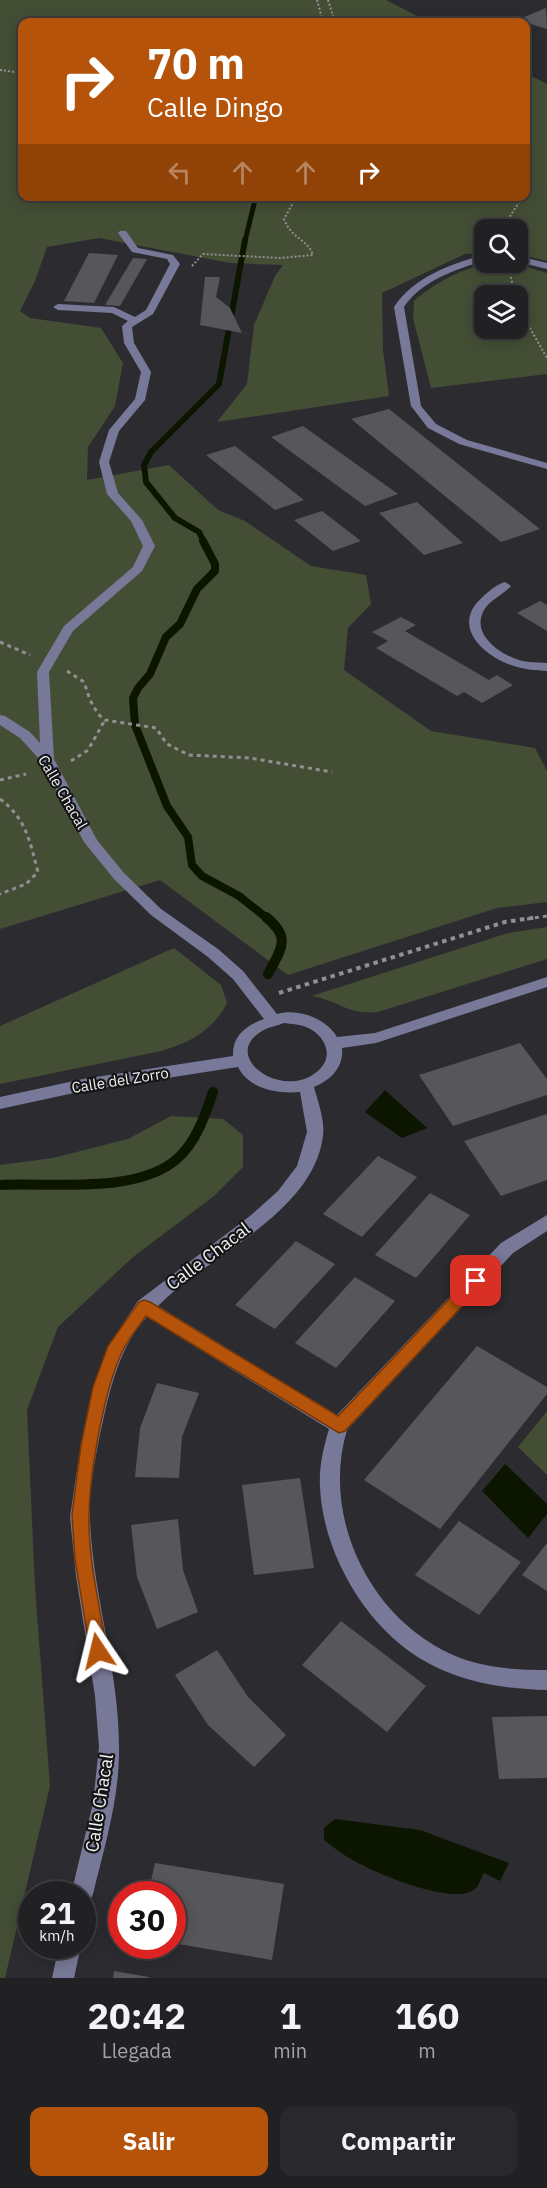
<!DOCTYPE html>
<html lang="es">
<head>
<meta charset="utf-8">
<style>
	body { margin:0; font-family:"IBM Plex Sans",sans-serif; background:#29292c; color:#f1f3f6; height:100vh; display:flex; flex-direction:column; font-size:22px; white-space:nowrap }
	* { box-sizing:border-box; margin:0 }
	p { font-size:20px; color:#a2a3a6 }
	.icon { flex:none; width:33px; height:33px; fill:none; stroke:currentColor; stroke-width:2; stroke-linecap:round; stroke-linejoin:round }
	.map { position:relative; height:1978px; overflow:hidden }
	.side { display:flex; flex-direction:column; background:#212124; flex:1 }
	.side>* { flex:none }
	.hud { position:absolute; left:18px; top:18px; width:512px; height:183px; border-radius:12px; box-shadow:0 3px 15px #0003,0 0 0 2px #3e3e41; background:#b45309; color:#fff; overflow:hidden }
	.controls { position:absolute; left:474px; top:219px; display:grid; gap:12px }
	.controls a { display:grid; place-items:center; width:54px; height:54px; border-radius:12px; background:#212124; box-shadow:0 3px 15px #0003,0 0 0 2px #3e3e41; font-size:30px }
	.speed { position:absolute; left:18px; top:1881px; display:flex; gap:12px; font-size:30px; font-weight:700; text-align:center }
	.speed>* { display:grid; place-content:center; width:78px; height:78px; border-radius:50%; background:#212124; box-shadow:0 3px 15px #0003,0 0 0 2px #3e3e41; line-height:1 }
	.speed small { font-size:15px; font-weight:400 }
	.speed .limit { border:9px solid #d22; background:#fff; color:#111 }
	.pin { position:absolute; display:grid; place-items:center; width:51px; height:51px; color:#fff; margin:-26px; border-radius:12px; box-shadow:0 3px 9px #0006 }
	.me { position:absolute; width:66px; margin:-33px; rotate:350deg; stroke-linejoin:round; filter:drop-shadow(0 0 4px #0008) }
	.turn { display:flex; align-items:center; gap:21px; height:126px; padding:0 30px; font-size:27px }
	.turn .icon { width:78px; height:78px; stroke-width:2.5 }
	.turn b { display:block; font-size:42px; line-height:51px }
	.lanes { display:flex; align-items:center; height:57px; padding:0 30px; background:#0003; justify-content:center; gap:30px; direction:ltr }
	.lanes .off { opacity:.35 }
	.eta { display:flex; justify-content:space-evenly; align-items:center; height:102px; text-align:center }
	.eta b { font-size:36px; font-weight:700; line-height:42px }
	.primary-button { display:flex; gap:12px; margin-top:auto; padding:12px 30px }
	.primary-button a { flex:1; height:69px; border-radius:12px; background:#b45309; color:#fff; font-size:24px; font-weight:700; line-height:69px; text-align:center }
	.primary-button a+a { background:#29292c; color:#f1f3f6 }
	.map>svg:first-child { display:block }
</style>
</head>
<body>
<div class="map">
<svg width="547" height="1978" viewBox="0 0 547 1978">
	<rect width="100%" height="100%" fill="#2c2c30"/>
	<path fill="#444e35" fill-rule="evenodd" d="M0,0H386L429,22H22V196H525V73L547,84V261L518,254V230H484V253L465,254L382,293L383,350L389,396L217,422L247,384L254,325L275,276L283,265L230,263L99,238L47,247L35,281L20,311L30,318L101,328L123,363L115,406L88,447L87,480L169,465L218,510L245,521L311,566L366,575L371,604L348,628L344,670L431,731L535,748L547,771V902L497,908L288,975L160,880L0,929Z
		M500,262L519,265L547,273V374L431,388L413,318L414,301C436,281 470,264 500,262ZM484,296H518V328H484Z
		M547,927V959L378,1012C347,1015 340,1001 312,996L508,933Z
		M174,948L221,985L227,1003C213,1030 190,1043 161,1051L0,1084V1026Z
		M171,1116L223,1119L243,1135V1167L214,1196L133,1257L58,1327L27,1410L35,1587L50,1786L5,1978H0V1165L53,1158L128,1139Z
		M547,1411V1475L518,1447Z"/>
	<path fill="#0c1500" d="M385,1090L427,1128L402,1138L365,1112Z
		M505,1464L547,1504V1514L528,1538L482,1491Z
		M335,1819L420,1830L509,1863L500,1881L484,1873C481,1878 479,1886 475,1889C454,1907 372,1872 351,1859C342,1854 333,1847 324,1840V1828Z"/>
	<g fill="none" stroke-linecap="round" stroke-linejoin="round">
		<path stroke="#0c1500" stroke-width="5" d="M245,241L256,196"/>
		<path stroke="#0c1500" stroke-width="6" d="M204,542L199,532L175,518L146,482L144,465L151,452L219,384L245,240"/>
		<path stroke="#0c1500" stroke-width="8" d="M203,541L215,564V571L197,589L180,624L166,637L150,674L138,688L133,698L135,725L167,806L188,837L192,865L202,876L239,896L268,919"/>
		<path stroke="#0c1500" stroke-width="10" d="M266,917C292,938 281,949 268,974
			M0,1185C51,1182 140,1195 179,1157C197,1140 205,1115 213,1092"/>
	</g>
	<path fill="#56565b" d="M546,8L547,29L517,20Z
		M89,253L118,255L94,303L64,301Z
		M133,258L147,259L120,306L105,305Z
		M205,277H220L216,297L230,308L242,333L200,325Z
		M389,409L540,529L501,542L351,419Z
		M303,426L398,494L365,506L271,437Z
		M235,446L304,500L275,510L206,455Z
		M417,502L463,543L424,555L379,513Z
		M322,511L361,541L333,551L294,520Z
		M540,601L547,605V631L517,613Z
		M401,617L416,625L405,631L489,680L497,675L513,685L482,703L464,692L457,696L376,648L388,641L372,632Z
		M520,1043L547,1079V1095L453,1126L419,1075Z
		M547,1114V1180L501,1196L464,1141Z
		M378,1156L417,1177L362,1237L323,1214Z
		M430,1193L470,1215L416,1278L375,1255Z
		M296,1241L335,1264L275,1329L235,1305Z
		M355,1277L395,1301L336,1368L295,1343Z
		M477,1346L547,1387V1394L440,1529L364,1480Z
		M157,1383L199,1393L182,1437L179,1478L135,1477L140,1428Z
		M300,1478L314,1568L254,1575L242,1485Z
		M178,1519L183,1570L198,1612L157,1629L137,1577L131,1525Z
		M459,1521L521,1562L479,1615L415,1575Z
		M547,1543V1591L522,1575Z
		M341,1621L426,1686L387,1732L302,1665Z
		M217,1650L248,1697L286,1735L254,1767L208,1725L175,1675Z
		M547,1716V1778L499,1779L492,1717Z
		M155,1863L284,1884L272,1960L172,1943V1894H148Z
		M114,1971L149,1977V1978H113Z"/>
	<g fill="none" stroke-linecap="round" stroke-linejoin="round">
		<path stroke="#909093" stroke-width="2" stroke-dasharray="2 2" stroke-linecap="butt" d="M317,0L323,22
			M328,0L335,22
			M0,70L22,73
			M501,230L520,201L516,196
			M192,266L203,254L280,258L313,255C307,238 292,240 284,219L297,196
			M510,273L515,296
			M518,307L547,358"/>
		<path stroke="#909093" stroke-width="3" stroke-dasharray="4 4" stroke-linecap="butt" d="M0,642L30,655
			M67,671L84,682L90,700L98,714L105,720L156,728L167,744L189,755L250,758L332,772
			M71,761L88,750L105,720
			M0,780L26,774
			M0,799C26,818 30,842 38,872L26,884L0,894
			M527,919L547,916"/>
		<path stroke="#909093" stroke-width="4" stroke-dasharray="4.5 4.5" stroke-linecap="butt" d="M279,993L505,922L538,917"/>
		<path fill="#787898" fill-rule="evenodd" d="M120,231H126L138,248L173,255L180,264L153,314L132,327L134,343L151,372L145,400L119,431L109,462L118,493L142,520L155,546L142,571L73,631L49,672L54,759L97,840L124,873L161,909L218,949L243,971L277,1014C298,1008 326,1018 337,1037L375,1033L547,977V987L376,1043L342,1048C344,1067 331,1080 314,1087C318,1102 325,1120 323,1136C313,1214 208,1255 158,1306L337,1415L501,1243L547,1215V1231L513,1253L347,1430C321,1516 369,1618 453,1655C482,1668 516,1670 547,1670V1690C506,1689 465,1683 428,1663C368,1631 323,1555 320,1487C319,1467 323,1449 329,1429L147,1317C124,1341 114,1375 106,1407C99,1439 88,1487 90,1520C93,1596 119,1670 119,1746C120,1796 105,1845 93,1894L90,1902L82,1905V1894H71L93,1803L99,1747L95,1696L76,1576L70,1517L81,1443L91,1395L107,1348L138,1301L250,1216L278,1191L297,1166L307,1132L300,1092C277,1094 249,1089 238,1067L83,1091L0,1109V1097L83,1079L233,1056C232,1036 246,1025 264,1019L233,979L208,957L151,915L114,879L84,842L41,761L20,738L0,725V715L5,716L30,732L40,743L37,672L64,626L133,567L143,546L131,521L107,494L99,462L109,430L135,399L141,372L124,343L122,326L128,321L112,313L58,310L53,307L58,304L114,307L135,317L146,310L170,264L167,259L132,252L118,233ZM284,1023C291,1024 299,1024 306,1027C324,1034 335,1055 319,1070C283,1103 219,1056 262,1031C268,1027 277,1026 284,1023Z
			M484,255V261C456,269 421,281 404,307L421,406L436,424L467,440L547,463V469L459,444L428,428L411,406L394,307C414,277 450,264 484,255Z
			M518,256L547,263V269L518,262Z
			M505,582L511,586C503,595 488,601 483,612C472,635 500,654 519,660C528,663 538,662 547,663V671C536,670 525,670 514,666C490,659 455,633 475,605C482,597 494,585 505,582Z
			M59,1946H81L74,1978H52Z"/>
	</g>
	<path fill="#b45309" stroke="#753606" stroke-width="1.5" d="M476,1274L482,1276L484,1281L482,1285L345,1431L339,1433L146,1316C139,1326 129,1338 123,1350C104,1389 90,1471 89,1515C88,1560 100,1607 107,1651L104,1657L98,1660L91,1657L75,1559L72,1515L81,1445L93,1387L108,1346L139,1302L144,1300L150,1302L338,1416L471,1276Z"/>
	<g text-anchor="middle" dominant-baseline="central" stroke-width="4.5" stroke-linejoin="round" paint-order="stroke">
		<g font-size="15" fill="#f2f2f5" stroke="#151516">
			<text transform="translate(63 792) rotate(60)">Calle Chacal</text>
			<text transform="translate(120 1080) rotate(-9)">Calle del Zorro</text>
		</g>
		<g font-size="18" fill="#f2f2f5" stroke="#151516">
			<text transform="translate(208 1256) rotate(-37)">Calle Chacal</text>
			<text transform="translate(99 1803) rotate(-81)">Calle Chacal</text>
		</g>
	</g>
</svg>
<div class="controls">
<a><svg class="icon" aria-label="search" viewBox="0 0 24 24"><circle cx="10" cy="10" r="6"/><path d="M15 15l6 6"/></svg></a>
<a><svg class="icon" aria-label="layers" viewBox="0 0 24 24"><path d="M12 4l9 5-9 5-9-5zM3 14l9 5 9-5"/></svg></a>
</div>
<div class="speed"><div>21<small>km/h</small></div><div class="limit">30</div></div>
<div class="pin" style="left:476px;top:1281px;background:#d93025"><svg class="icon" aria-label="arrive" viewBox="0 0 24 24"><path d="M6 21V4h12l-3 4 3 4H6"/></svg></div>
<svg class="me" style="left:98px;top:1651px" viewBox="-20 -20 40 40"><path d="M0-17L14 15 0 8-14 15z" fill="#b45309" stroke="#fff" stroke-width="4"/></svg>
<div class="hud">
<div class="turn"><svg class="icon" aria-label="right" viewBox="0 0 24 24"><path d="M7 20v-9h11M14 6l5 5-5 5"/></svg><div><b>70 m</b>Calle Dingo</div></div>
<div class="lanes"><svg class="icon off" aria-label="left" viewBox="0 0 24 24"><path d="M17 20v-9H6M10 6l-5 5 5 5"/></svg><svg class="icon off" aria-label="ahead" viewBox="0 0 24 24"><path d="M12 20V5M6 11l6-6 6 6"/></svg><svg class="icon off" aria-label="ahead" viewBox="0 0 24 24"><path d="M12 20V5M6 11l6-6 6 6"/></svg><svg class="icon" aria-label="right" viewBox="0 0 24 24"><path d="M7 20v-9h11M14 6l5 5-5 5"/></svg></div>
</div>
</div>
<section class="side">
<div class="eta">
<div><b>20:42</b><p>Llegada</p></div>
<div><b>1</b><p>min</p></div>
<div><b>160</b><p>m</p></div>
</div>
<div class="primary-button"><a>Salir</a><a>Compartir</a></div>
</section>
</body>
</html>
